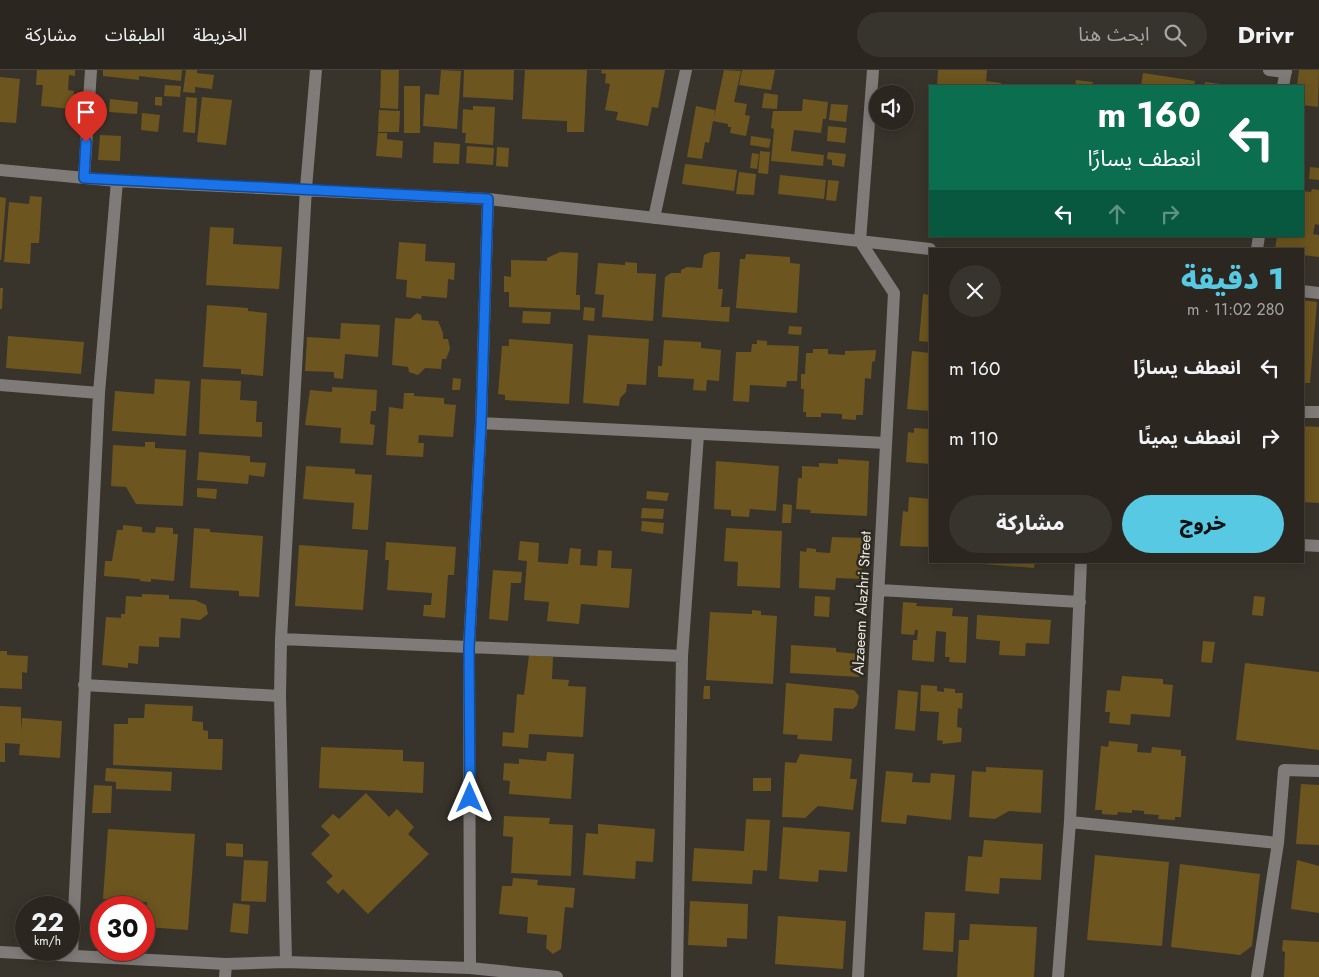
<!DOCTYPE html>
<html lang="ar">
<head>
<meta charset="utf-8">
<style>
	body { margin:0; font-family:Jost,"Noto Sans Arabic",sans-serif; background:#37332d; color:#f1f3f6; direction:rtl; height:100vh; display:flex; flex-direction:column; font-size:19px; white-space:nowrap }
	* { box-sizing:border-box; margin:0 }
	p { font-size:16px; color:#a6a5a5 }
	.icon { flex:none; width:28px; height:28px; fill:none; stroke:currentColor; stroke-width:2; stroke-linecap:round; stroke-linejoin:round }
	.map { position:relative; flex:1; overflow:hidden; direction:ltr }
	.drawer { position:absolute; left:929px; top:178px; width:375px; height:315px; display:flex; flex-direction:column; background:#2b2720; border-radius:0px; box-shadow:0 2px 12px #0003,0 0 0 1px #47443e; direction:rtl }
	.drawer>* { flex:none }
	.banner { position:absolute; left:929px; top:15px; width:375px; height:152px; border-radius:0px; box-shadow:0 2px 12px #0003,0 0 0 1px #47443e; direction:rtl; background:#0b6e4f; color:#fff; overflow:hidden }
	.buttons { position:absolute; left:869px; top:15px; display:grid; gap:10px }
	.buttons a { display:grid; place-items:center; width:45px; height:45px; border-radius:50%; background:#2b2720; box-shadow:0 2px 12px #0003,0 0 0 1px #47443e; font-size:25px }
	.speed { position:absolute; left:15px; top:826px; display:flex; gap:10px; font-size:25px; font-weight:700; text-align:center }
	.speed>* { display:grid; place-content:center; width:65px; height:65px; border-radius:50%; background:#2b2720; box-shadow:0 2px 12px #0003,0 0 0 1px #47443e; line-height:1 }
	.speed small { font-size:12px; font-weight:400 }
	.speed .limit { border:8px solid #d22; background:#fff; color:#111 }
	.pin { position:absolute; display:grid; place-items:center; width:42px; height:42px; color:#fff; margin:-51px -21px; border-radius:50% 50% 50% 0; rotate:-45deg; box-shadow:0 0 5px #0007 }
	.pin .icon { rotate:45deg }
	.me { position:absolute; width:55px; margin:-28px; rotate:0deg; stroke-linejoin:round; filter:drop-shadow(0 0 4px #0008) }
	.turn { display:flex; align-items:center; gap:18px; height:105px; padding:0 20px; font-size:22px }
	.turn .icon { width:65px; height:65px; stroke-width:2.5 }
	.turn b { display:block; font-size:35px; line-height:42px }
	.lanes { display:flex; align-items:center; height:48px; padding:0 20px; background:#0003; justify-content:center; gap:25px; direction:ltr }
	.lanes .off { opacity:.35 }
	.round { display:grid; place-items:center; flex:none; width:52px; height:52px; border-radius:26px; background:#37332d }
	.overview { display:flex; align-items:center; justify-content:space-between; height:85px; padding:0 20px }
	h1 { font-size:30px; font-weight:800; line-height:38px; color:#57c9e2 }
	.action { display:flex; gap:10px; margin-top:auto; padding:10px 20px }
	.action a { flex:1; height:58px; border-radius:30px; background:#57c9e2; color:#111; font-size:20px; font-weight:800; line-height:58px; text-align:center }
	.action a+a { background:#37332d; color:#f1f3f6 }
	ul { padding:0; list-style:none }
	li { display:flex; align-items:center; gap:15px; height:70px; padding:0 20px }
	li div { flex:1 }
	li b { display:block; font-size:19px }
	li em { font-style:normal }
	header { display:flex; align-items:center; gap:30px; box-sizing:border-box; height:70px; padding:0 25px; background:#2b2720; border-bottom:1px solid #47443e }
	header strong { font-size:24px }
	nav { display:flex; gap:28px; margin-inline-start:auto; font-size:18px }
	.search { width:350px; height:45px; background:#37332d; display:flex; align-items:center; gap:12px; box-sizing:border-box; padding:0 18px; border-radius:28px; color:#a6a5a5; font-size:19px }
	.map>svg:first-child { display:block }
</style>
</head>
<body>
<header>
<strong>Drivr</strong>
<div class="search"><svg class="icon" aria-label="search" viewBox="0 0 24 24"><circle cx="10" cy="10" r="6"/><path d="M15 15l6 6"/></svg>ابحث هنا</div>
<nav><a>الخريطة</a><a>الطبقات</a><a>مشاركة</a></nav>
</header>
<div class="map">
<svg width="1319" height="907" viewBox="0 0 1319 907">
	<rect width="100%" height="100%" fill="#39342b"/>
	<path fill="#6c551e" d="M37,0H75V6L69,5L68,20L74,21L72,39L41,36L43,15H36Z
		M103,0H182L181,11L139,6V10L103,6Z
		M186,0H197V3L214,5L212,19L195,17V23L183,22Z
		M381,0H399L398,39L380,38Z
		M441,0L461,1L457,59L423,56L425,24L439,25Z
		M464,0H514L513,30L463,27Z
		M525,0H587L584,62H567V51L522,49Z
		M602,0H665L658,38L652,37L648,56L616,50L618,42L605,40L610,14L605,13L606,4L601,3Z
		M724,0L741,1L734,32L747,34L745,45L750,46L746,66L730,63L731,57H728V54L713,51L709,73L705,72L702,89L687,87L696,36L715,40L714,48L718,28L731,31L718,28Z
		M742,0H775L771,20L739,15Z
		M938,0H987L986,11L1001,13V16H937Z
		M1299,0H1319L1318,37L1302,35V16H1297Z
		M1143,3L1195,11L1194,16H1141Z
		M0,7L20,9L16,53L0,52Z
		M1076,10L1093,12L1092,16H1075Z
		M1205,12L1229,15V16H1204Z
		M165,15L181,16L180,27L164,26Z
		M404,16H420V63H404Z
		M764,23L778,25L777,39L762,38Z
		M155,27H162V36L155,35Z
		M186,27L197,28L195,63L183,62Z
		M202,27L232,30L226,75L197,72Z
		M110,29L138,32L137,44L109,42Z
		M803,29L828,32L826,49H823L821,63L794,60L791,81L824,85L823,96L771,91L774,59L771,58L773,41H802Z
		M831,34L848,35L846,52L829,50Z
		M473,36L495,37L493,75L465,73L466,63H462L463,39L473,40Z
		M379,40L400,41L399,62H378Z
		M142,43L160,45L158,62L141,60Z
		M887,51H899L898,58L886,57Z
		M828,56L847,58L845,73L827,71Z
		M378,63H387V69L403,71L402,88L376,86Z
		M100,65L121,66L120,91L98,90Z
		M751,66L771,69L769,78L750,75Z
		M434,72L460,74L459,94L433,93Z
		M467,76L494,78L493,95L466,93Z
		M497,77L509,78L508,97L496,96Z
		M760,81L770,82L768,104L758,103Z
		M828,82L846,84L844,97L832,95V90L827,89Z
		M752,83L759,84L757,99L750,98Z
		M685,94L737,100L734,121L682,114Z
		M1310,97L1319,98V110L1309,109Z
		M739,102L756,104L754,125L736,124Z
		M780,105L826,110L824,129L778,124Z
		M828,110L839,111L836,131L826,130Z
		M1312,119L1319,120V155L1315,154L1313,164L1319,165V187L1302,185V179H1275L1277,166H1302V121L1311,122Z
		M30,126L42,127L39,173H31L30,194L4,192L9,132L29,134Z
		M0,127L6,128L1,190H0Z
		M210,157L234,158L233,174L282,177L279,219L206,215Z
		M399,172L426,174L425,191L455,193L454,210L448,209L447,228L422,226L421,229L406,227L407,210L396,209Z
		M560,182L578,183L576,225H580V240L509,237V222H504V206L511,207V190L547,191V188Z
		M711,182H720L718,219H723L721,237H730L729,252L662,247L665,207L671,203H681V200L687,197L702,198L704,185Z
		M746,184L790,187V193L800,194L797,243L736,238L740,189H745Z
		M625,192L637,193V203L656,204L653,251L602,247L604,225L595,224L598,193L625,195Z
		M0,218H3L2,239H0Z
		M923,224L930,225V272L919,271Z
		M1302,230L1317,232L1310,313H1302Z
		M207,235L248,238V241L267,243L263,306L241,304V299L203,297Z
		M584,237L595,238L594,251L583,250Z
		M523,241L551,242L550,254L522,253Z
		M417,243L421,245L422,250L438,251L443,263V269H448L450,279L446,289H442L441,299L425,298L418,305L409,302L408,297L392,295L395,248L410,249Z
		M341,253L380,255L378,287L345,284L343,309L334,308V302L305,301L307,267L340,269Z
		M789,256L802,257L801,265L788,264Z
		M588,265L649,269L646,315L627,314L626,322L620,328L619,336L583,333Z
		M8,266L84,272L81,304L6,298Z
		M509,269L573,274L569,334L505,330V325L498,324L502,276H509Z
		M664,270L701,272V278L721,280L719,311L707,310L706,321L693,320L694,309L658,307V296H662Z
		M757,270L767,271V275L799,276L797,311H787L786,317L750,315L749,332L733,331L736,282H751L752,274H757Z
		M813,279H828V284L845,285V281L876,280L875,291L872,292L871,309L865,308L863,345H856V350L842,349V344L821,343V347H806V342H803L804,319H801V304H805L806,283H813Z
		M912,281L930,283V341L907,339Z
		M453,308L461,309L460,320H452Z
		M155,309L190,311L186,366L112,361L115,321L154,324Z
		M201,309L241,311L240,330L257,331L256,352H262V367L199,364Z
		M332,317L377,320L376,341H371L370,354L375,355L373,375L340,373L341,358L305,355L310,320L332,322Z
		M404,323H414V326L444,328V334L456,335L453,367L419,365L418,373H424L423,387L386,385L389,337L403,339Z
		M1302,356L1319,357V433L1302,432Z
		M914,358L930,359V394L906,392L908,362L914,363Z
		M145,372H155V378L186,380L183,436L136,434L126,417L111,416L113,375L145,377Z
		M199,382L250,386V392L266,393L264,407L249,405L248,414L197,410Z
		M838,389L869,391L867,446L810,443L811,440L796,439L798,408H802V396L819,397V393L838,394Z
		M716,391L779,396L776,441L750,439L749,447L731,446V440L714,439Z
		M306,396L355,399V404L372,405L368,460L352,459L354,433L303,429Z
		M197,418L217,419L216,429L197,427Z
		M647,421L669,423L667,431L646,429Z
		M909,427L930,429V474L928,477L900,476L903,441L908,442Z
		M783,434L792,435L791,453H782Z
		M642,438L664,439L663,449L641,448Z
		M642,451L664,453L663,464L641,461Z
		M123,455L142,457V462L155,463L156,457L173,458V464H178L174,511L151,509V512L140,511V509L104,506L105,491H112L117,460H123Z
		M194,458L210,459V462L263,466L259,527L239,526V521L190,518Z
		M726,458L782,461L780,518L737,516L738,492L724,491Z
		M832,467L863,468L861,509L836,508L835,520L799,518L800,481L806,482L807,478L816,479V482L830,483Z
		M520,471L539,473L538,492L568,494L570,478L581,479L580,495L597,496L598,480L612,481L611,498L632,499L629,538L581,534L579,554L547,551L549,532L524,530L527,491L518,490Z
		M386,472L456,477L454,505H448L445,548L423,546L424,535H431L432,523L387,520L389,490H385Z
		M299,475L368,480L363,540L295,536Z
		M983,491H1035L1034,498L983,494Z
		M493,500L522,502L521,513H511L508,551L489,549Z
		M142,524L169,525V529L195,530L206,535L208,544L200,550L181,548L180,568L159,567V577L139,576L138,594L128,593V598L102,595L106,547L121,548V544H125L126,526L142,527Z
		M815,526L830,527L829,547L814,546Z
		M1254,526L1265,527L1263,546L1252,545Z
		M903,532L917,533L916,536L953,538L952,546L968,547L966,593L949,592L950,587H945L946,562L936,561L934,592L912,590L913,570H917L918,560H915L914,565L901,564Z
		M752,540L761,541V545L777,546L773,614L706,610L710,542L752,544Z
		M977,545L1051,550L1049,574L1026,573L1025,586L999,585L1000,571L976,569Z
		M1203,571L1215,572L1212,593L1201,592Z
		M791,575L836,578V582L860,584L859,607L790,603Z
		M0,581H7V585L28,586L27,603L22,602V619L0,618Z
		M529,585L553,587L552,609L569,610L568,616L586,617L583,667L529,664L528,678L502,676L503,662L514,663L517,624L524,625Z
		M1245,593L1319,602V680L1236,670Z
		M1122,606L1163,609V614L1173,615L1170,647L1131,644L1130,655L1109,653L1110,642H1105L1107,620L1120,621Z
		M786,613L854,620L859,626L857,635L853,639L834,638L832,671L797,669L798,665L783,664Z
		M921,615L937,616V621L944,622V618L955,619V623H963L962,639L958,638L957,657L962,658L961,672L942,674L943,671L937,670L939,642L920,641Z
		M704,616H710V629H703Z
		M898,620L918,622L915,661L895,659Z
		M145,634L193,636L192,651L203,652V660L208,661V669H223L222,700L113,695L114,654H128V648H144Z
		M0,636L21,637V661L22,648L62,651L60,688L19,685L20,674L5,673V692H0Z
		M1109,671L1138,674L1137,682L1151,683L1152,677L1181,680V686H1186L1181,747H1175V750L1158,749L1159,745L1144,744V741L1132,740V743L1118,742L1117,745L1102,744V740H1095L1101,676L1108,677Z
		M321,677L403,680V691L424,692L423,723L319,718Z
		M547,682L574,684L571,729L509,724L510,711L503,710L504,693L519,694V689L546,691Z
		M800,684L852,689L850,709H857L853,740L818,736L805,748L782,747L785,692L796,693Z
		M986,697L1043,700L1041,743L1009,741L995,749L969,747L972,701L986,702Z
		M106,698L172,702L171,721L116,719V712L105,711Z
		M886,701L913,703L912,712L930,713L931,703L955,705L951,750L907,745L906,754L881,752Z
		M753,708H771V721H753Z
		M1301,714L1319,715V775L1296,774Z
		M94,715L112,716L111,743H92Z
		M366,723L389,747L397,739L414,757L408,764L429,784L368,844L343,819L338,824L326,812L333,806L311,784L330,765L321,756L333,744L339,749Z
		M504,746L550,748L549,754L573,755L571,806L511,803L513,767L503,766Z
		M746,749L770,750L767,801L753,800L752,814L692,811L694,778L744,781Z
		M598,754L655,759L653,792L636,791L635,809L583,805L586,763L598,764Z
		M783,757L850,762L847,802L819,800L818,812L779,809Z
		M108,759L195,764L188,860L146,857L147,832L103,829Z
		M984,770L1043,774L1041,810L1000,808L999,824L965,821L968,786L982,787Z
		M226,773L243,774V787L226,786Z
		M1095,785L1169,792L1162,876L1087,870Z
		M244,790L268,791L266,832L241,831Z
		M1297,790L1319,796V843L1291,839Z
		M1180,794L1260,804L1252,876L1240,885L1171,877Z
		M513,808L538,810L537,815L575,818L573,838L565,837L561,879L553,884L546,878L547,865L527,863L528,847L499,844L502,816H512Z
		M690,831L748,834L747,869L727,868V877L688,875Z
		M233,833L250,835L248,864L230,862Z
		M925,842L955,843L953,882L923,880Z
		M778,846L846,851L843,899L775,894Z
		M970,854L1037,857L1034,907H957L959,870H969Z
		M1283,870L1319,872V907H1284L1285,882L1282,881Z"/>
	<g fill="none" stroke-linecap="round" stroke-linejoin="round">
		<path stroke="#7f7b78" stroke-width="12" d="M1269,0L1286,2
			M1283,16L1286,0
			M0,100L117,111L488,129L930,179
			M84,108L91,0
			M654,148L686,0
			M1257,179L1259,166
			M1302,221L1319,223
			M0,315L99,323
			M1302,342H1319
			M481,353L886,373
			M1302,475L1319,476
			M880,520L1080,532
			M281,569L682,586
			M84,615L280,626
			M1070,752L1278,773
			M0,882L226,894L286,892L470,898L557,907
			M72,885L99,323L117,111
			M286,892L280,626L281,569L306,118L316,0
			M470,898L469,578L481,353L488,129
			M225,907L226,894
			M677,907L682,586L698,365
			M858,907L894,223L860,171L873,0
			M1058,907L1070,752L1081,491
			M1257,907L1278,773L1284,700L1319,701"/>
	</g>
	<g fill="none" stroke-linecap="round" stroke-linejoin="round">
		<g stroke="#114b97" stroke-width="12">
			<path id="route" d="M86,72L84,108L488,129L481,353L469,578L470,728"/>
		</g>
		<use href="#route" stroke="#1a73e8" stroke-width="9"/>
	</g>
	<g text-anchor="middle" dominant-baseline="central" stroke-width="5" stroke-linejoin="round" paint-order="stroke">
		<g font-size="15" fill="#eae7e1" stroke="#2e2a21">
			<text transform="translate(862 533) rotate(-87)">Alzaeem Alazhri Street</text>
		</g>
	</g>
</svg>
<div class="buttons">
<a><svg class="icon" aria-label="sound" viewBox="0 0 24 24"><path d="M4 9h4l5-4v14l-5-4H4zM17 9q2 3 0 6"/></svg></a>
</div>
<div class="speed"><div>22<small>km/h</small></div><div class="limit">30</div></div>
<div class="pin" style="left:86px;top:72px;background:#d93025"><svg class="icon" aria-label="arrive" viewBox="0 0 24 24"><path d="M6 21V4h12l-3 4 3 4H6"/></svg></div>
<svg class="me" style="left:470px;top:728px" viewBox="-20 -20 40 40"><path d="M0-17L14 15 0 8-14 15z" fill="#1a73e8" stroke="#fff" stroke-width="4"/></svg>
<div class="banner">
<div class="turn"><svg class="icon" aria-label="left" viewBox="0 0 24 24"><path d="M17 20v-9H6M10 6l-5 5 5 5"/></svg><div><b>160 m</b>انعطف يسارًا</div></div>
<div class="lanes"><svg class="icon" aria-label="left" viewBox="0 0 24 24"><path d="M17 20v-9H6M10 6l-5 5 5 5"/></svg><svg class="icon off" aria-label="ahead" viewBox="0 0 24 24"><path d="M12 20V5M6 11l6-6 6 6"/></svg><svg class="icon off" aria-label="right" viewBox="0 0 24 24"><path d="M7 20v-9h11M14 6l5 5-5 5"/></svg></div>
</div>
<section class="drawer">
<div class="overview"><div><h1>1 دقيقة</h1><p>280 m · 11:02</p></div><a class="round"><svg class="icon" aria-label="close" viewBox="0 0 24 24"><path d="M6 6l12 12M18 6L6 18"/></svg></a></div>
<ul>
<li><svg class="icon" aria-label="left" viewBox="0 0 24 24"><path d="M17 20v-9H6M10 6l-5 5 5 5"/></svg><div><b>انعطف يسارًا</b></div><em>160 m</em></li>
<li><svg class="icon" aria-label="right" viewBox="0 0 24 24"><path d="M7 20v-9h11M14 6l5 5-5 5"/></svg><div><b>انعطف يمينًا</b></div><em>110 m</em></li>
</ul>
<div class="action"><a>خروج</a><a>مشاركة</a></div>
</section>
</div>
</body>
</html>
